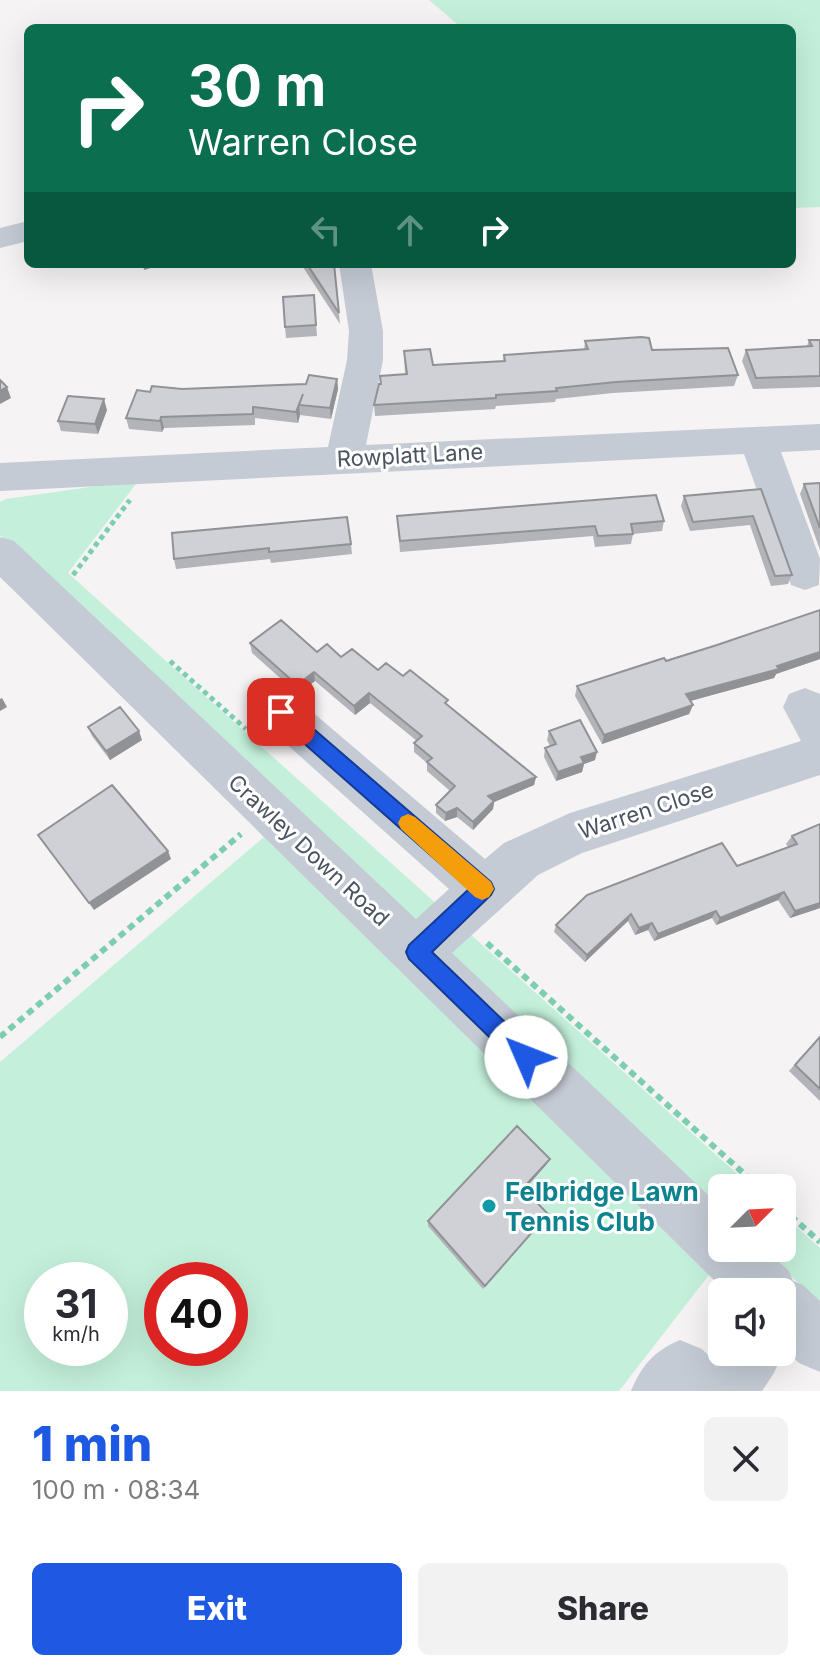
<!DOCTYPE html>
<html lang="en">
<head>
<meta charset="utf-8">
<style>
	body { margin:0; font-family:Inter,sans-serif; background:#f2f2f3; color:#2b2b33; height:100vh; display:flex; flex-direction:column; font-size:30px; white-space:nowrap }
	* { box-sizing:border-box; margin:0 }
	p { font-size:26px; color:#7c7c81 }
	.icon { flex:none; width:44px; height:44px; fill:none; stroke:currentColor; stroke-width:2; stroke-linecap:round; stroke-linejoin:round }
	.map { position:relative; height:1391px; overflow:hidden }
	.drawer { display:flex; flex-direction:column; background:#fff; flex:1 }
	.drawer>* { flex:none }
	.banner { position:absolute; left:24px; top:24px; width:772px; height:244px; border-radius:12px; box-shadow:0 8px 32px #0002; background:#0b6e4f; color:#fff; overflow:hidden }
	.needle { width:52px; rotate:66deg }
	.tools { position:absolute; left:708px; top:1174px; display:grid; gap:16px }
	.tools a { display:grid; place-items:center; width:88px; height:88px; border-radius:12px; background:#fff; box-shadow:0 8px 32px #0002; font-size:40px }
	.speed { position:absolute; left:24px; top:1262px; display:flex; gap:16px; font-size:40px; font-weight:700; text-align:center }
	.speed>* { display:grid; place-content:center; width:104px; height:104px; border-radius:50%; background:#fff; box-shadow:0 8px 32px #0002; line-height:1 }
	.speed small { font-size:20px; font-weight:400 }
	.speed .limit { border:12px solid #d22; background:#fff; color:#111 }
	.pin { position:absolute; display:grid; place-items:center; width:68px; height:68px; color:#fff; margin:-34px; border-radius:16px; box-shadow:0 4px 12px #0006 }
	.me { position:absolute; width:88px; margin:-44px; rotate:314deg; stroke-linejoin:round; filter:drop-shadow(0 0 6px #0008) }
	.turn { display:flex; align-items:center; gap:28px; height:168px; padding:0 32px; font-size:36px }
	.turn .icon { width:104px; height:104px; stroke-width:2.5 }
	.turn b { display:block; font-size:56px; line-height:68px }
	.lanes { display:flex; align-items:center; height:76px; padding:0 32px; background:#0003; justify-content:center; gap:40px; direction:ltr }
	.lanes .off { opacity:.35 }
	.round { display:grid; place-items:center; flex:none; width:84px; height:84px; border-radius:12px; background:#f2f2f3 }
	.overview { display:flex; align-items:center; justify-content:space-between; height:136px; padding:0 32px }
	h1 { font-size:48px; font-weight:800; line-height:60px; color:#1e59e3 }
	.cta { display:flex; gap:16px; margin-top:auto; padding:16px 32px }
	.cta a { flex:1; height:92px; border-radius:12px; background:#1e59e3; color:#fff; font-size:32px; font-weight:800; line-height:92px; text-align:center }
	.cta a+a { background:#f2f2f3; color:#2b2b33 }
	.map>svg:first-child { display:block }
</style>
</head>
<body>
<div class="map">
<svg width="820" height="1391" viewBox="0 0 820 1391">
	<rect width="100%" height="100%" fill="#f5f3f3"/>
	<path fill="#c4f0db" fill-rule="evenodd" d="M429,0H820V207L792,208V28H462Z
		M139,480L68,573L753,1188H722V1211L0,535V502L6,499Z
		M264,837L709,1275L619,1391H0V1062ZM42,1280H110V1348H42ZM162,1280H230V1348H162Z
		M782,1214L820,1248V1303L761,1248H782Z"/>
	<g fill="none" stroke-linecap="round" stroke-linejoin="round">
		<path stroke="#7cceb1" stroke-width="5" stroke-dasharray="5 4" stroke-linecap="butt" d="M73,575L130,500
			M170,661L246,729"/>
		<path stroke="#7cceb1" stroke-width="6" stroke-dasharray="7 5" stroke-linecap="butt" d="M487,943L760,1188
			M0,1037L241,834
			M782,1208L820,1242"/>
		<path fill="#c4cbd4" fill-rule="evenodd" d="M28,221V241L0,248V228Z
			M339,264H371L383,331V360L366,445L820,424V450L781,452L820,559L819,585L805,590L791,585L744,454L0,491V463L328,447L347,360L349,331Z
			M0,537L14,541L416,919L449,889L265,725L259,712L265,699L281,693L297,699L485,859L504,843L570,813L801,741L783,707L789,694L805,688L820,694V775L582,853L538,875L452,953L722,1208V1248H764L789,1271L793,1281L803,1285L820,1301V1372L799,1363L782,1347V1292H726L0,577Z
			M680,1340L702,1349L711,1358L722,1343V1352H782V1349L783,1352L774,1373L762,1391H631C642,1365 654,1351 680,1340Z"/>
	</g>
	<path fill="#b2b4b9" d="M301,264H334L340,324Z
		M314,295L317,336L286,338L285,327Z
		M809,340H820V387L753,389L742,361L746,350L807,346Z
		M585,341L652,350L738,375L734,386L613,393L556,399L555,402L496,406L495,409L375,416L374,405L381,384L380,376L405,374L404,351L433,365L503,361L504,355L584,350Z
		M337,379L338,389L331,419L300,415L298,423L255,418V425L164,428L162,432L129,429L126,418L150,392L182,389L306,384Z
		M107,410L98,434L61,431L58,421Z
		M820,483V550L800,494L804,484Z
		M761,489L792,575L788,584L771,586L750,525L690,531L681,506L684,496Z
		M397,516L664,521L662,531L633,534L631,544L595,547L593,536L400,552Z
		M172,533L351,544L352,554L271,563L270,559L176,569L174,559Z
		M250,643L317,652L341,657L378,670L403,676L448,706L536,777L534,785L494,802L493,809L473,830L457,817L445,821L436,813V805L450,791L427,771V763L414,752V743L417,741L370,703L355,715L315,681L298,694L252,653Z
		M717,645L820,659L776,674L774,678L690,701L693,705L689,714L602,744L575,696L577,686Z
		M88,727L142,740L110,760L92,736Z
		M549,731L595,760L584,764L582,772L556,781L544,757L545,748L550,746L547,740Z
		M820,824V908L790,918L778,900L716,925L712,918L654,941L648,930L635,935L628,921L585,962L554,932L556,925L737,866L789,848L786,844L792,836Z
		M820,1036V1101L789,1071Z
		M550,1159L546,1165L525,1189L544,1219L483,1289L428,1226V1221Z"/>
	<path fill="#919296" d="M143,264H164L144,270Z
		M337,379L338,389L331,419L330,408Z
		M7,387L11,398L0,404V391Z
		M104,399L107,410L98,434L95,424Z
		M299,405L300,415L298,423L296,412Z
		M161,417L164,428L162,432L160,421Z
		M820,652V659L776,674L774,678L683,703L686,694Z
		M314,672L315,681L298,694L297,685Z
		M369,693L370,703L355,715L354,706Z
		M2,698L7,707L0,711V699Z
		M693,705L689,714L602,744L604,735Z
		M139,731L142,740L110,760L106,751Z
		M597,752L595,760L584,764L582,772L556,781L558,772L581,757Z
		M536,777L534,785L494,802L493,809L473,830V822L488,796Z
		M457,808V817L445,821L446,813Z
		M168,851L171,859L94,910L89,903Z
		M784,892L778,900L716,925L720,918Z
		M820,903V908L790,918L795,911Z
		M716,911L712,918L654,941L658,934Z
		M631,914L628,921L585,962L587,955Z
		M652,923L648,930L635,935L639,928Z
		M550,1159L546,1165L521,1193L523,1188Z"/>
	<path fill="#cfd1d7" stroke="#919296" stroke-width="2" d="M307,264H334L339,313Z
		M314,295L316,325L285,327L283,297Z
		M641,337L649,338L652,350L728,348L738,375L616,382L556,388L557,391L496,395V398L374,405L379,384H381L380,376L407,374L404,351L430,349L433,365L505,361L504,355L588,349L585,341Z
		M809,340H820V376L756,378L746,350L812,346Z
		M309,375L337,379L330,408L299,405L303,394L296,412L253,407V414L161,417L160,421L126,418L137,390L150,392L152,386L182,389L306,384Z
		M0,380L7,387L0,391Z
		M68,396L104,399L95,424L58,421Z
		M820,483V528L804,484Z
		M761,489L792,575L775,576L753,516L693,522L684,496Z
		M656,495L664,521L631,524L633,534L598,536L595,526L400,541L397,516Z
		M347,517L351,544L269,552V548L174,559L172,533Z
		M820,610V652L777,666L779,669L686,694L693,705L604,735L577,686L664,658L666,661L717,645Z
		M281,620L317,652L327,644L341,657L352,649L378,670L386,663L403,676L410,670L448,700L445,703L536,777L488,796L494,801L473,822L457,808L446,813L436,805L455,786L427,762L432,758L414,743L422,736L369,693L354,706L314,672L297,685L250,643Z
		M120,707L139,731L106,751L88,727Z
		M580,720L597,752L581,757L584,763L558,772L545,748L556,744L549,731Z
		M112,785L168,851L89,903L38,835Z
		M820,824V903L795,911L784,892L720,918L716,911L658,934L652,923L639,928L631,914L587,955L556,925L587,895L722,843L737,866L797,844L792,836Z
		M820,1037V1089L795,1065Z
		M517,1126L550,1159L523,1188L548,1214L485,1286L428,1221Z"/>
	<path fill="#1e59e3" stroke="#143a94" stroke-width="2" d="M281,704L287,706L491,882L494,889L491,895L432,952L534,1050L537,1057L534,1065L526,1068L518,1065L409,959L406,952L409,945L469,889L274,717L272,712L274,706Z"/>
	<path fill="#f59e0b" d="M408,814L415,817L491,882L494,889L489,897L482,900L475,897L401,829L398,823L401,817Z"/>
	<circle fill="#0f9aa8" stroke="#fff" stroke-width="3" cx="489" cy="1206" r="8"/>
	<g text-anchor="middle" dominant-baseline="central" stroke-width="6" stroke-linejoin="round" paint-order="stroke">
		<g font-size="22" fill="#4a5360" stroke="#fff">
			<text transform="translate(410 455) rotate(-3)">Rowplatt Lane</text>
			<text transform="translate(646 810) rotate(-18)">Warren Close</text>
			<text transform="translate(309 850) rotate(43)">Crawley Down Road</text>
		</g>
		<g font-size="26" font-weight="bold" fill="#0d838f" stroke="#fff" text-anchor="start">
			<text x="505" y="1191">Felbridge Lawn<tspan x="505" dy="30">Tennis Club</tspan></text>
		</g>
	</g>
</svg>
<div class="tools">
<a><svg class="needle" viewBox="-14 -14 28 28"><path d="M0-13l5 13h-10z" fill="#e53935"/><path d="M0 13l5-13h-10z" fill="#7c7c81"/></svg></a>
<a><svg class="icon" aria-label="sound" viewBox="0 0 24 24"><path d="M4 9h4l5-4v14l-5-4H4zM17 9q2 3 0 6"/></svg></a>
</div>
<div class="speed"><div>31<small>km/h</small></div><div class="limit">40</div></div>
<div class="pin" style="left:281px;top:712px;background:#d93025"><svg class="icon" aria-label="arrive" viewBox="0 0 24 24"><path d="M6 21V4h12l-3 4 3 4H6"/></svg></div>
<svg class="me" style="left:526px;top:1057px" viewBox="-20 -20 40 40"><circle r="19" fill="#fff"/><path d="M0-13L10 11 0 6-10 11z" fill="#1e59e3"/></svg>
<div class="banner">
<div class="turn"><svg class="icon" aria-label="right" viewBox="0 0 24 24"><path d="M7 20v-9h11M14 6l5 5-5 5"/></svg><div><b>30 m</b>Warren Close</div></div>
<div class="lanes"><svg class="icon off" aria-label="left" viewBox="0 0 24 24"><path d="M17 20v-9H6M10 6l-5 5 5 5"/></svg><svg class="icon off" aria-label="ahead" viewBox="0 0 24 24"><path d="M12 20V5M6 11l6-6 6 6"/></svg><svg class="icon" aria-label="right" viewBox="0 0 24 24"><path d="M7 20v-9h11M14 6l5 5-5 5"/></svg></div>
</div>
</div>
<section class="drawer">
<div class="overview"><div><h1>1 min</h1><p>100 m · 08:34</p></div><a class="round"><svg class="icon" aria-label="close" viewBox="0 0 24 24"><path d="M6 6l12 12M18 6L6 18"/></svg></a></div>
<div class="cta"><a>Exit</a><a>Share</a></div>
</section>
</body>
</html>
